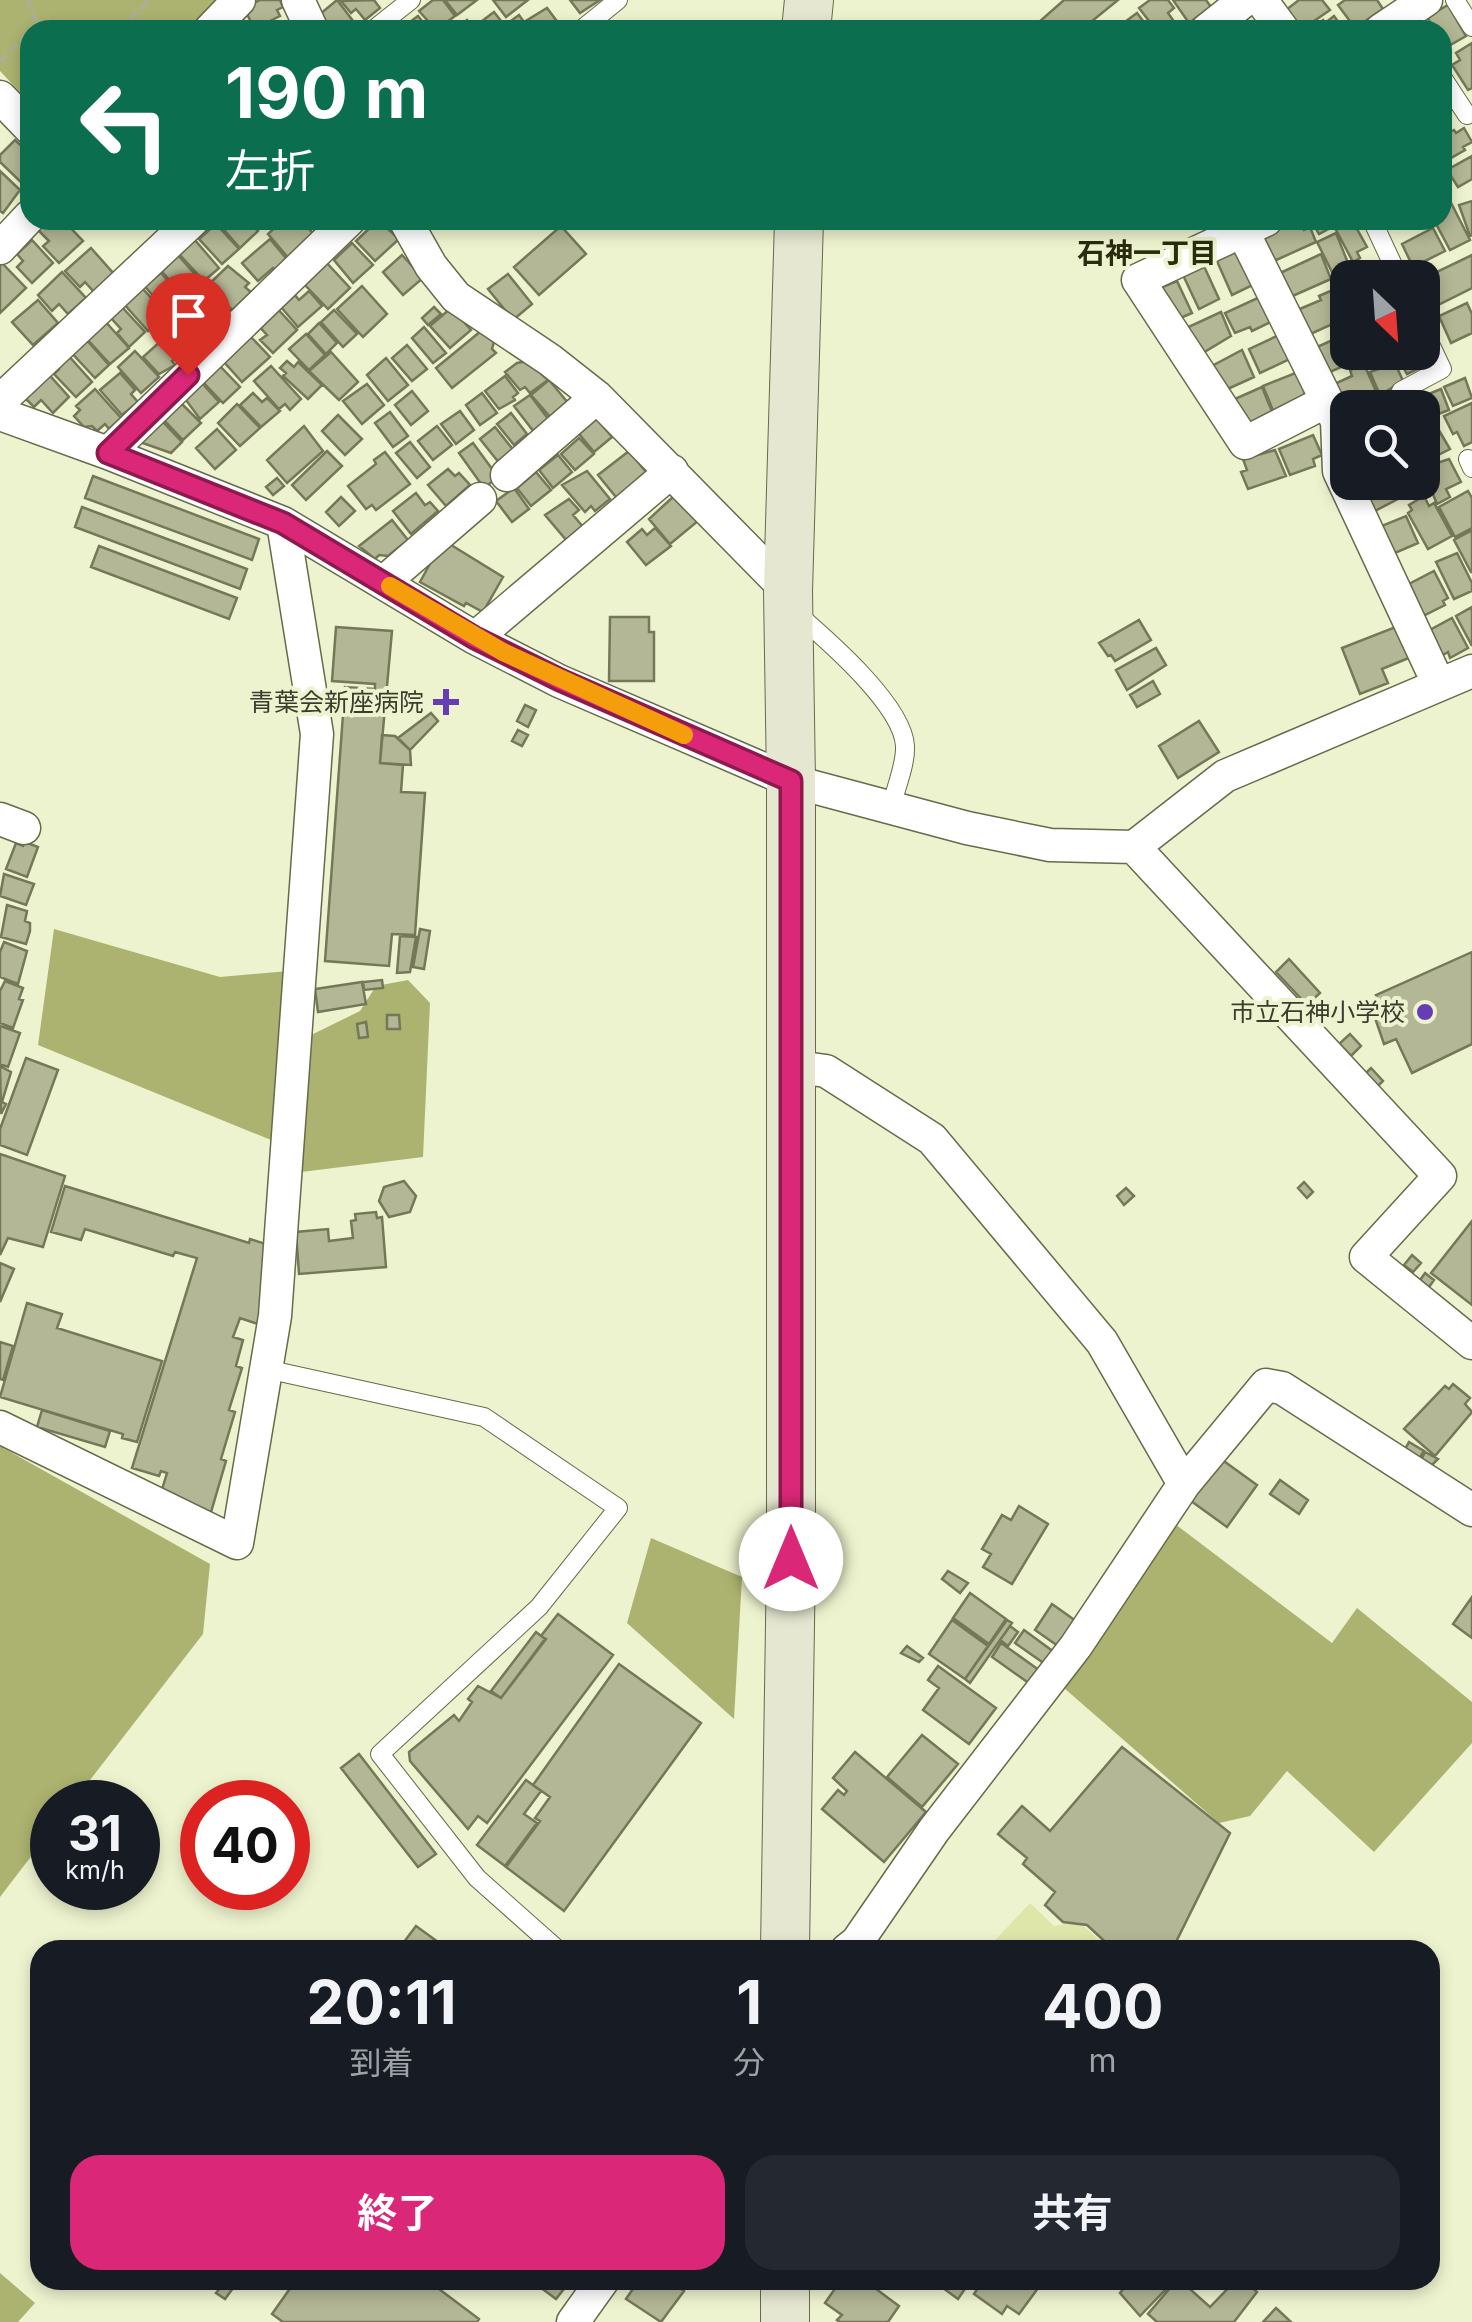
<!DOCTYPE html>
<html lang="ja">
<head>
<meta charset="utf-8">
<style>
	body { margin:0; font-family:Inter,"Noto Sans JP",sans-serif; background:#242831; color:#f1f3f6; height:100vh; display:flex; flex-direction:column; font-size:38px; white-space:nowrap }
	* { box-sizing:border-box; margin:0 }
	p { font-size:32px; color:#9ea1a6 }
	.icon { flex:none; width:55px; height:55px; fill:none; stroke:currentColor; stroke-width:2; stroke-linecap:round; stroke-linejoin:round }
	.map { position:relative; flex:1; overflow:hidden }
	.side { position:absolute; left:30px; top:1940px; width:1410px; height:350px; display:flex; flex-direction:column; background:#171b24; border-radius:30px; box-shadow:0 5px 15px #0003 }
	.side>* { flex:none }
	.top-card { position:absolute; left:20px; top:20px; width:1432px; height:210px; border-radius:30px; box-shadow:0 5px 15px #0003; background:#0b6e4f; color:#fff; overflow:hidden }
	.needle { width:65px; rotate:155deg }
	.tools { position:absolute; left:1330px; top:260px; display:grid; gap:20px }
	.tools a { display:grid; place-items:center; width:110px; height:110px; border-radius:20px; background:#171b24; box-shadow:0 5px 15px #0003; font-size:50px }
	.speed { position:absolute; left:30px; top:1780px; display:flex; gap:20px; font-size:50px; font-weight:700; text-align:center }
	.speed>* { display:grid; place-content:center; width:130px; height:130px; border-radius:50%; background:#171b24; box-shadow:0 5px 15px #0003; line-height:1 }
	.speed small { font-size:25px; font-weight:400 }
	.speed .limit { border:15px solid #d22; background:#fff; color:#111 }
	.pin { position:absolute; display:grid; place-items:center; width:85px; height:85px; color:#fff; margin:-102px -42px; border-radius:50% 50% 50% 0; rotate:-45deg; box-shadow:0 0 10px #0007 }
	.pin .icon { rotate:45deg }
	.me { position:absolute; width:110px; margin:-55px; rotate:0deg; stroke-linejoin:round; filter:drop-shadow(0 0 8px #0008) }
	.turn { display:flex; align-items:center; gap:35px; height:210px; padding:0 40px; font-size:45px }
	.turn .icon { width:130px; height:130px; stroke-width:2.5 }
	.turn b { display:block; font-size:70px; line-height:85px }
	.eta { display:flex; justify-content:space-evenly; align-items:center; height:170px; text-align:center }
	.eta b { font-size:60px; font-weight:700; line-height:70px }
	.button { display:flex; gap:20px; margin-top:auto; padding:20px 40px }
	.button a { flex:1; height:115px; border-radius:30px; background:#db2777; color:#fff; font-size:40px; font-weight:700; line-height:115px; text-align:center }
	.button a+a { background:#242831; color:#f1f3f6 }
	.map>svg:first-child { display:block }
</style>
</head>
<body>
<div class="map">
<svg width="1472" height="2322" viewBox="0 0 1472 2322">
	<rect width="100%" height="100%" fill="#eef3cf"/>
	<path fill="#dfe6aa" d="M1030,1903L1054,1926L1078,1921L1110,1950H986Z"/>
	<path fill="#acb26f" d="M0,0H219L190,30H30V103L0,71Z
		M54,929L220,977L289,971L271,1140L38,1045Z
		M408,980L430,1003L423,1157L293,1173L303,1039L360,1011L376,986Z
		M0,1446L210,1564L203,1634L73,1802H52V1829L0,1897Z
		M1175,1524L1332,1643L1357,1608L1472,1702V1743L1374,1852L1287,1771L1250,1816L1219,1823L1064,1688Z
		M651,1538L742,1577L734,1719L627,1623Z
		M0,2273L35,2303L18,2322H0Z"/>
	<path fill="#b3b795" stroke="#747858" stroke-width="2.5" d="M260,0H280L283,7L277,10L280,16L268,22L271,28L267,30H255L244,8Z
		M337,0L360,30H328L320,14Z
		M374,0L380,8L365,20L356,9L351,13L341,1Z
		M433,0H443L455,16L436,30L419,11Z
		M445,0H477L457,15Z
		M493,0H528L506,17Z
		M570,0H600L580,13Z
		M1064,0H1118L1081,30H1030Z
		M1150,0H1168L1174,8L1168,13L1180,30H1156L1139,8Z
		M1173,0H1206L1211,7L1189,23Z
		M1299,0H1322L1330,10L1301,30L1286,10Z
		M1345,0H1377L1383,9L1355,28L1338,5Z
		M1448,5L1466,36L1445,48L1442,30H1435L1427,17Z
		M547,8L562,28L560,30H513L508,23L519,15L524,22Z
		M494,12L508,30H476L474,27Z
		M1137,13L1150,30H1114Z
		M418,16L429,30H399Z
		M1334,16L1344,30H1310L1323,20L1325,23Z
		M467,20L475,30H454Z
		M1472,43V88L1468,90L1452,65L1460,60L1456,53Z
		M1464,128L1472,142L1463,147L1465,150L1442,163V136L1454,130L1456,133Z
		M15,140L30,154V183L26,187L0,162V155Z
		M1472,156V179L1458,187L1447,170Z
		M0,171L20,190L3,213L0,211Z
		M1447,195L1470,240L1450,250L1434,220H1442V197Z
		M1472,201V235L1470,236L1459,205Z
		M47,220H63L83,241L59,263L43,246L49,241L37,229Z
		M221,220H249L258,231L240,248L218,223Z
		M283,220H301L317,238L291,261L268,234Z
		M378,220L399,239L375,261L356,241Z
		M1292,220H1300L1304,230L1310,227L1316,242L1274,261L1263,237L1266,232Z
		M1311,220H1343V221L1319,234Z
		M1352,220L1367,247L1357,252L1360,258L1353,262L1335,228Z
		M216,224L239,249L222,264L199,239Z
		M561,226L586,254L539,295L514,267Z
		M1433,228L1445,251L1413,267L1402,244Z
		M1336,233L1350,268L1334,276L1317,242Z
		M194,239L219,268L204,281L178,253Z
		M270,239L290,263L278,274L273,268L258,281L242,263Z
		M32,240L53,263L32,283L17,267L23,261L17,254Z
		M352,243L373,265L353,283L334,260Z
		M91,248L114,274L94,292L85,282L80,287L65,271Z
		M1239,249L1255,284L1232,295L1216,259Z
		M176,253L201,281L184,297L159,268Z
		M1321,254L1331,279L1288,298L1278,274Z
		M402,255L423,278L403,295L383,272Z
		M1472,255V288L1434,307L1422,279Z
		M325,261L350,288L328,309L304,284Z
		M1,262L26,288L0,313V263Z
		M1203,264L1219,299L1199,309L1182,273Z
		M228,266L249,283L245,287L253,294L234,312L208,285Z
		M62,272L86,298L68,314L59,304L52,311L38,295Z
		M153,272L157,276L161,273L184,299L168,313L141,282Z
		M508,274L532,304L513,320L488,289Z
		M1177,281L1192,313L1169,323L1153,291Z
		M362,286L387,314L363,337L337,309Z
		M1348,287V309L1338,292Z
		M142,288L166,314L148,331L124,304Z
		M1333,290L1346,318L1306,336L1295,311L1321,300L1319,296Z
		M309,291L322,306L298,327L281,307L295,295L299,300Z
		M215,294L232,313L210,331L194,312Z
		M1262,296L1273,321L1252,331L1250,327L1235,333L1225,313Z
		M38,300L58,323L33,345L12,322Z
		M1467,303L1472,314V333L1451,343L1439,316Z
		M121,306L145,332L129,347L117,333L121,329L110,317Z
		M275,306L297,330L273,353L260,340L267,335L257,324Z
		M434,307L441,314L428,325L422,318Z
		M451,308L471,330L450,348L430,326Z
		M334,310L357,334L343,347L321,322Z
		M1221,312L1231,336L1201,354L1184,329Z
		M104,320L129,348L110,364L85,337Z
		M319,323L337,343L326,354L308,334Z
		M424,327L446,353L433,363L412,338Z
		M481,331L494,342L492,349L496,353L452,388L436,368Z
		M1348,333V352H1359L1362,358L1323,375L1315,348Z
		M306,334L325,355L309,370L289,349Z
		M1279,335L1290,359L1260,373L1249,349Z
		M83,336L109,365L95,378L68,349Z
		M251,337L270,357L242,382L224,362Z
		M163,339L178,356L172,361L175,365L159,374L143,357Z
		M1422,344L1429,357L1425,359L1428,364L1407,374L1395,352H1422Z
		M407,345L427,369L412,381L392,358Z
		M1242,350L1254,377L1221,392L1210,367Z
		M135,351L159,377L141,393L118,367Z
		M331,352L358,382L339,400L309,371Z
		M67,354L92,382L76,397L54,374L59,369L55,365Z
		M386,358L408,385L388,401L367,375Z
		M287,361L294,367L298,362L322,385L308,399L283,376L286,373L280,368Z
		M528,361L548,380L530,393L525,387L520,390L505,372L517,363Z
		M1395,363L1403,381L1380,395L1370,372Z
		M1364,364L1378,396L1348,408L1328,387L1352,376L1350,370Z
		M219,365L240,387L223,403L202,381Z
		M271,366L301,399L290,410L285,404L279,409L254,381Z
		M45,370L69,397L53,413L41,400L34,407L20,393Z
		M1298,372L1306,390L1301,401L1274,413L1263,386Z
		M120,373L135,390L131,394L138,402L122,415L100,390Z
		M505,376L518,393L513,397L515,400L499,409L485,391Z
		M1465,378L1472,398L1453,406L1444,387Z
		M549,380L569,404L552,419L531,395Z
		M200,381L219,402L200,419L183,396Z
		M367,384L384,405L362,424L343,401Z
		M1262,387L1273,414L1246,425L1228,402Z
		M95,389L121,418L109,429L105,424L97,431L92,426L84,427L74,416L80,410L76,406Z
		M1441,389L1449,410L1428,418L1419,398Z
		M412,391L428,411L411,425L395,405Z
		M253,393L262,402L267,398L280,411L261,427L240,405Z
		M482,393L497,413L480,425L466,405Z
		M530,395L549,420L534,432L514,406Z
		M180,402L201,423L183,440L163,419Z
		M1472,403V442L1464,446L1457,432L1453,434L1444,416Z
		M237,404L260,428L240,446L218,423Z
		M460,411L474,430L456,444L441,424Z
		M390,412L408,436L393,447L375,423Z
		M511,413L527,434L514,445L497,424Z
		M338,415L362,439L345,455L322,431Z
		M588,418L598,420L612,437L594,452L575,429Z
		M161,420L182,442L171,453L137,441Z
		M304,426L323,451L287,483L267,460Z
		M437,426L452,445L433,460L418,441Z
		M495,427L515,452L500,464L480,439Z
		M1437,427L1450,449L1422,463V431Z
		M217,429L236,450L215,469L196,448Z
		M1313,435L1322,455L1313,459L1315,466L1290,475L1279,449Z
		M579,438L594,454L575,470L561,454Z
		M410,442L430,467L417,478L396,453Z
		M473,443L498,477L484,488L459,453Z
		M1275,450L1286,476L1248,489L1241,472L1247,470L1243,459Z
		M327,451L342,466L306,500L292,485Z
		M629,451L646,472L640,477L644,483L620,502L598,475Z
		M385,452L410,484L376,510L372,505L366,509L348,486L376,464L374,460Z
		M558,455L572,472L553,488L539,470Z
		M1449,459L1461,482L1446,489L1450,497L1437,504L1422,468Z
		M448,469L455,476L459,473L470,485L446,506L428,485Z
		M587,471L610,499L595,511L591,506L585,512L562,485Z
		M536,472L551,490L531,506L517,488Z
		M93,476L259,539L252,560L85,498Z
		M277,478L284,486L273,495L266,487Z
		M1422,480L1425,484L1400,497L1392,482H1422Z
		M1355,482H1389L1398,499L1371,513Z
		M514,488L529,509L512,522L496,501Z
		M1468,491L1472,498V528L1455,537L1439,507Z
		M416,493L425,505L430,502L438,511L411,534L393,511Z
		M674,496L698,521L670,544L649,519Z
		M1424,496L1429,506L1434,503L1452,536L1428,549L1408,513L1412,510L1409,505Z
		M341,497L355,511L339,526L326,512Z
		M569,499L579,510L573,515L584,528L567,541L545,515Z
		M82,507L247,569L240,589L75,527Z
		M1406,516L1418,543L1395,553L1379,527Z
		M392,520L408,540L388,556L379,555L375,559L359,546Z
		M655,528L671,546L646,565L627,542L642,529L647,535Z
		M1472,530V572H1471L1454,540Z
		M443,540L503,577L483,612L466,603L464,606L420,582Z
		M99,546L237,598L229,619L91,567Z
		M1457,553L1472,583V591L1454,599L1436,562Z
		M1434,571L1448,598L1443,601L1445,605L1423,616L1407,585Z
		M1472,607V646L1456,616Z
		M610,617H649V632H654V681H609Z
		M1452,618L1468,648L1450,658L1448,652L1441,656L1428,631Z
		M1139,620L1151,640L1115,661L1111,655L1108,656L1099,643Z
		M1398,626L1411,657L1382,669L1388,683L1360,694L1342,648Z
		M336,627L392,631L380,763L403,765L401,792L425,793L415,935L392,934L389,966L325,961L345,687L375,689V684L332,681Z
		M1156,648L1166,665L1127,690L1116,670Z
		M1153,681L1160,694L1137,707L1130,695Z
		M525,705L536,710L528,727L517,721Z
		M431,713L438,721L410,750L398,738Z
		M1199,721L1219,752L1178,778L1159,746Z
		M518,730L528,735L522,746L512,741Z
		M382,735L395,736L410,750L411,765L380,763Z
		M25,842L38,847L27,877L6,869L16,843L23,846Z
		M4,874L34,884L26,905L0,896Z
		M7,905L27,911L25,921L30,923V931L26,944L1,937Z
		M420,929L430,931L424,969L413,967Z
		M400,936L416,937L410,972L397,973Z
		M4,942L27,951L18,984L0,977V952Z
		M1472,952V1044L1412,1073L1396,1039L1384,1044L1374,1015L1383,1010L1376,995Z
		M1289,959L1320,993L1307,1005L1276,972Z
		M382,980L383,988L364,990L363,982Z
		M5,981L23,988L19,999L23,1000L13,1028L0,1023V991Z
		M362,982L366,1004L318,1012L315,989Z
		M387,1015H399L400,1029H387Z
		M366,1022L368,1037L359,1038L357,1024Z
		M0,1026L20,1033L8,1067L0,1064Z
		M1350,1034L1361,1046L1351,1056L1339,1044Z
		M26,1058L58,1070L27,1155L0,1145V1129Z
		M0,1066L11,1072L2,1102L6,1104L1,1114Z
		M1371,1068L1383,1081L1377,1087L1365,1074Z
		M0,1154L65,1176L43,1247L8,1238L0,1255Z
		M404,1181L416,1196L410,1212L389,1217L379,1201L384,1187Z
		M1304,1182L1313,1192L1307,1198L1298,1188Z
		M65,1186L249,1243L250,1239L272,1246L261,1325L240,1318L233,1337L243,1340L236,1366L242,1368L229,1410L235,1412L221,1459L226,1461L209,1519L160,1496L167,1473L161,1471L159,1476L132,1468L197,1258L175,1252L173,1256L85,1229L81,1240L51,1232Z
		M1126,1188L1134,1196L1124,1205L1117,1196Z
		M376,1212L377,1218L382,1217L386,1267L299,1274L296,1232L328,1229L329,1241L353,1238L351,1221L356,1220L355,1214Z
		M1472,1221V1305L1431,1273Z
		M1412,1255L1421,1263L1413,1272L1404,1265Z
		M0,1263L14,1269L0,1302Z
		M1425,1273L1434,1280L1427,1290L1418,1283Z
		M27,1303L62,1314L57,1328L162,1361L137,1442L122,1438L123,1434L0,1397Z
		M0,1342L13,1346L3,1380L0,1379Z
		M1453,1384L1470,1398L1465,1404L1472,1412L1435,1456L1404,1429L1445,1386L1449,1389Z
		M42,1410L110,1431L105,1447L37,1427Z
		M1409,1442L1424,1451L1419,1459L1404,1451Z
		M1425,1452L1438,1459L1431,1466L1421,1460Z
		M1221,1459L1257,1485L1227,1527L1191,1501Z
		M1280,1480L1308,1500L1299,1514L1270,1494Z
		M1019,1506L1048,1524L1012,1584L983,1567L991,1554L982,1549L1002,1515L1011,1520Z
		M948,1571L968,1583L960,1593L942,1579Z
		M970,1593L1006,1619L989,1644L953,1618Z
		M1472,1597V1638L1453,1624Z
		M1052,1604L1076,1621L1058,1646L1035,1630Z
		M558,1614L613,1655L487,1823L478,1816L468,1829L410,1761L409,1752L454,1715L459,1721L472,1702L468,1699L478,1686L501,1698L546,1639L541,1636Z
		M952,1620L988,1646L965,1679L929,1654Z
		M1007,1620L1012,1623L970,1683L965,1679Z
		M1010,1626L1018,1632L1008,1646L1000,1640Z
		M1024,1630L1054,1652L1045,1664L1015,1643Z
		M536,1632L545,1639L501,1698L491,1691Z
		M1001,1643L1039,1670L1030,1684L992,1657Z
		M907,1646L923,1658L919,1662L901,1653Z
		M619,1664L701,1723L564,1911L506,1867L540,1821L535,1818L550,1797L533,1785Z
		M938,1666L996,1708L969,1744L923,1710L939,1688L928,1680Z
		M922,1735L958,1764L922,1807L887,1777Z
		M1122,1747L1230,1833L1172,1950H1114L1087,1925L1063,1922L1045,1905L1055,1892L1023,1864L1027,1858L998,1834L1022,1806L1050,1831Z
		M855,1752L926,1812L884,1862L822,1809L838,1790L844,1795L847,1791L833,1778Z
		M359,1754L436,1854L418,1867L341,1768Z
		M526,1780L541,1791L524,1814L537,1823L505,1866L477,1845Z
		M416,1926L449,1950H398Z
		M227,2280H239L225,2299L216,2293Z
		M296,2280H427L479,2319L477,2322H283L272,2314Z
		M546,2280H571L556,2299L540,2287Z
		M639,2280H669L684,2291L661,2322L626,2299Z
		M841,2280H864L899,2306L888,2322H840L837,2320L842,2315L825,2303Z
		M932,2280H971L958,2299Z
		M983,2280H1044L1019,2314L1007,2306L1002,2314L974,2294Z
		M1125,2280H1159L1167,2288L1140,2316L1120,2293L1128,2283Z
		M1236,2280H1243L1257,2292L1234,2322H1157L1148,2314L1171,2287L1181,2281L1210,2307Z
		M1276,2308L1291,2322H1263Z"/>
	<g fill="none" stroke-linecap="round" stroke-linejoin="round">
		<g stroke="#676a4b" stroke-width="20">
			<path id="lane" d="M1455,0L1472,27
				M373,30L411,0
				M581,30L618,0
				M1442,77L1467,115
				M1372,220L1399,278
				M1401,391L1442,369L1422,327
				M1468,459L1472,468
				M796,613C826,639 903,705 905,746C906,765 895,789 891,808
				M266,1369L484,1417L618,1508L539,1607L380,1754L477,1878L558,1950"/>
		</g>
		<g stroke="#676a4b" stroke-width="35">
			<path id="street" d="M298,0L312,30
				M1261,0L1283,30
				M210,30L239,0
				M1207,30L1245,0
				M1381,30L1426,0
				M0,97L30,128
				M405,220L431,266L456,297L550,360L597,397L788,591
				M1266,220L1138,280L1245,443L1327,401
				M1243,232L1337,421L1339,471L1439,685
				M0,248L30,216
				M0,401L193,220
				M0,414L108,453L283,523L475,638L559,681L791,781L967,828L1050,845L1134,847L1225,776L1472,671
				M108,453L349,220
				M507,475L597,397
				M384,582L480,499
				M475,638L672,471
				M0,819L24,828
				M1134,847L1440,1176L1366,1257L1472,1343
				M789,1066L826,1071L932,1139L1102,1342L1184,1484
				M0,1427L237,1543L275,1316L317,734L283,523
				M847,1950L857,1942L934,1830L1076,1646L1184,1484L1266,1385L1282,1388L1472,1510
				M573,2322L603,2280"/>
		</g>
		<g stroke="#676a4b" stroke-width="50">
			<path id="secondary" d="M806,30L809,0
				M785,1950L791,1559V781L788,591L799,220
				M785,2280V2322"/>
		</g>
		<path stroke="#abaf93" stroke-width="5" stroke-dasharray="10 5" stroke-linecap="butt" d="M28,0L37,24
			M120,30L149,0
			M0,62L30,31"/>
		<use href="#lane" stroke="#fff" stroke-width="18"/>
		<use href="#street" stroke="#fff" stroke-width="32"/>
		<use href="#secondary" stroke="#e5e7d1" stroke-width="48"/>
	</g>
	<g fill="none" stroke-linecap="round" stroke-linejoin="round">
		<g stroke="#8e194d" stroke-width="25">
			<path id="route" d="M188,375L108,453L283,523L475,638L560,680L791,781V1559"/>
		</g>
		<use href="#route" stroke="#db2777" stroke-width="18"/>
		<path stroke="#f59e0b" stroke-width="18" d="M390,586L503,652L684,735"/>
	</g>
	<g fill="#653eb6" stroke="#eef3cf" stroke-width="4">
		<path d="M441 687h10v10h10v10h-10v10h-10v-10h-10v-10h10z"/>
		<circle cx="1425" cy="1012" r="10"/>
	</g>
	<g text-anchor="middle" dominant-baseline="central" stroke-width="8" stroke-linejoin="round" paint-order="stroke">
		<g font-size="25" fill="#3a3c2e" stroke="#eef3cf" text-anchor="end">
			<text x="424" y="702">青葉会新座病院</text>
			<text x="1405" y="1012">市立石神小学校</text>
		</g>
		<g font-size="28" font-weight="bold" fill="#292c0e" stroke="#eef3cf">
			<text x="1147" y="253">石神一丁目</text>
		</g>
	</g>
</svg>
<div class="tools">
<a><svg class="needle" viewBox="-14 -14 28 28"><path d="M0-13l5 13h-10z" fill="#e53935"/><path d="M0 13l5-13h-10z" fill="#9ea1a6"/></svg></a>
<a><svg class="icon" aria-label="search" viewBox="0 0 24 24"><circle cx="10" cy="10" r="6"/><path d="M15 15l6 6"/></svg></a>
</div>
<div class="speed"><div>31<small>km/h</small></div><div class="limit">40</div></div>
<div class="pin" style="left:188px;top:375px;background:#d93025"><svg class="icon" aria-label="arrive" viewBox="0 0 24 24"><path d="M6 21V4h12l-3 4 3 4H6"/></svg></div>
<svg class="me" style="left:791px;top:1559px" viewBox="-20 -20 40 40"><circle r="19" fill="#fff"/><path d="M0-13L10 11 0 6-10 11z" fill="#db2777"/></svg>
<div class="top-card">
<div class="turn"><svg class="icon" aria-label="left" viewBox="0 0 24 24"><path d="M17 20v-9H6M10 6l-5 5 5 5"/></svg><div><b>190 m</b>左折</div></div>
</div>
<section class="side">
<div class="eta">
<div><b>20:11</b><p>到着</p></div>
<div><b>1</b><p>分</p></div>
<div><b>400</b><p>m</p></div>
</div>
<div class="button"><a>終了</a><a>共有</a></div>
</section>
</div>
</body>
</html>
